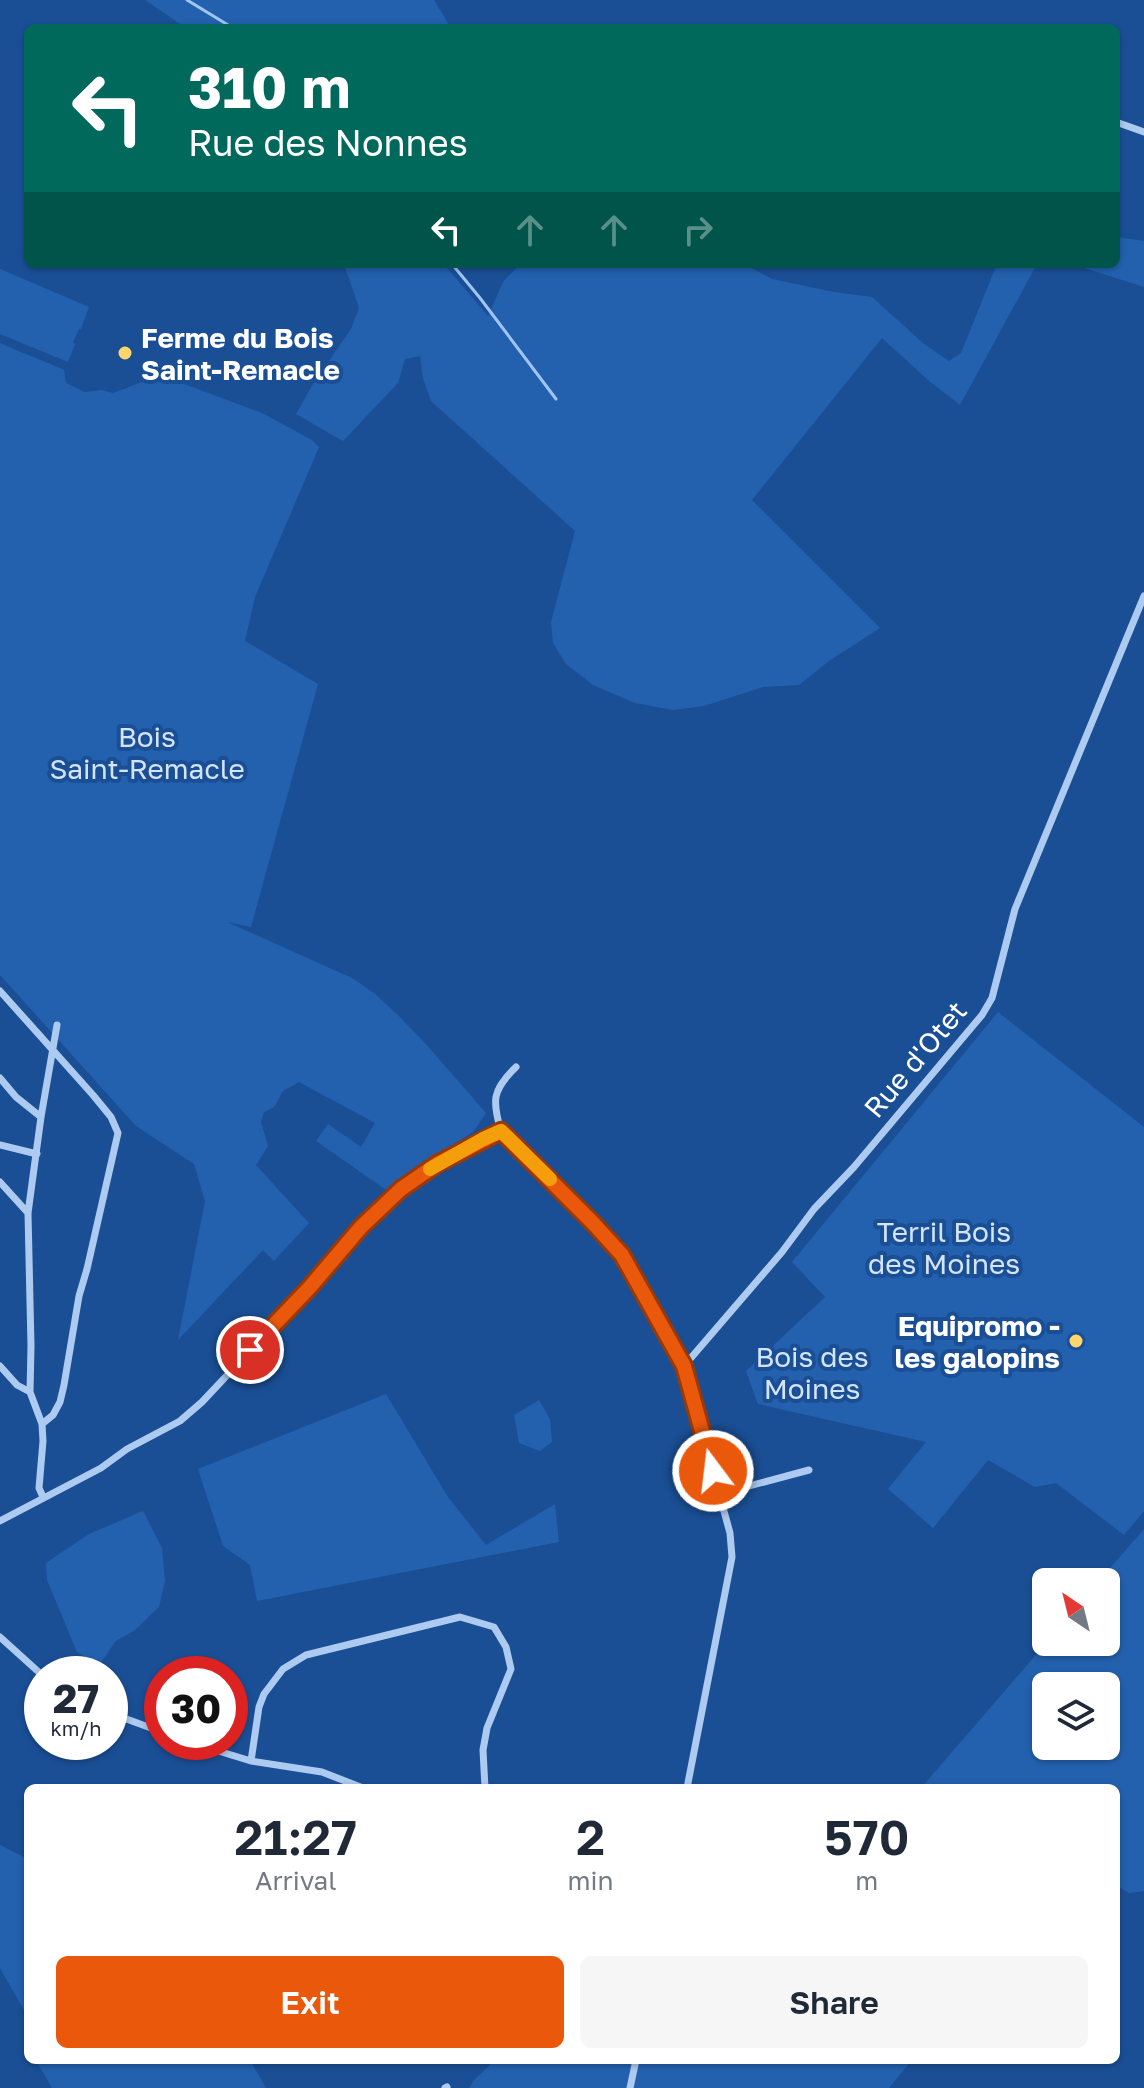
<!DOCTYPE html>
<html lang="en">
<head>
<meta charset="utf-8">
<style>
	body { margin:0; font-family:"Golos Text",sans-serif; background:#f6f6f7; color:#1f2937; height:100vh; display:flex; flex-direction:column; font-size:30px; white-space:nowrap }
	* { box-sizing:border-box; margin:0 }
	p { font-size:26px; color:#747a83 }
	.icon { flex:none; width:44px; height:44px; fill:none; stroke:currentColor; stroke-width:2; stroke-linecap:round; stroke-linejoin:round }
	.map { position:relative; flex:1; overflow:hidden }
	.sheet { position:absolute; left:24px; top:1784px; width:1096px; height:280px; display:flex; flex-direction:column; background:#fff; border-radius:12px; box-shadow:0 2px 6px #0004 }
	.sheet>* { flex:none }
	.hud { position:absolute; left:24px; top:24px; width:1096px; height:244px; border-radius:12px; box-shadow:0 2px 6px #0004; background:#00695c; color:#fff; overflow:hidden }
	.needle { width:52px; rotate:325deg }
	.controls { position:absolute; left:1032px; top:1568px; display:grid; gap:16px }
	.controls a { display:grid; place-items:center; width:88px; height:88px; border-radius:12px; background:#fff; box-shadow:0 2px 6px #0004; font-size:40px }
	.speed { position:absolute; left:24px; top:1656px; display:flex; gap:16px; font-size:40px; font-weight:700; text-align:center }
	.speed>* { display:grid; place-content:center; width:104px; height:104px; border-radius:50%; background:#fff; box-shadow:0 2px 6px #0004; line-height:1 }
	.speed small { font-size:20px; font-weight:400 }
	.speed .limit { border:12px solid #d22; background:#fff; color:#111 }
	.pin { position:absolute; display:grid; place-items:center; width:68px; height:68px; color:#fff; margin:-34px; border:4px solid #fff; border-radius:50%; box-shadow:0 2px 8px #0007 }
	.me { position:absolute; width:88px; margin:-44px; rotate:345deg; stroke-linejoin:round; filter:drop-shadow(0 0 6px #0008) }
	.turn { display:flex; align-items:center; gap:28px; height:168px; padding:0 32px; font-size:36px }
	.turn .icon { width:104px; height:104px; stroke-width:2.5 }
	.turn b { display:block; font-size:56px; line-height:68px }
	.lanes { display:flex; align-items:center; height:76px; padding:0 32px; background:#0003; justify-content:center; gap:40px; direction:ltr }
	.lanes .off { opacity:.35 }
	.eta { display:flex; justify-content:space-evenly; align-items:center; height:136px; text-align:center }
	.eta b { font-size:48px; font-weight:600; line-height:56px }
	.action { display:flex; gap:16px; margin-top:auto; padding:16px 32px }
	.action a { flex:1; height:92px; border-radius:12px; background:#ea580c; color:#fff; font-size:32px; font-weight:600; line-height:92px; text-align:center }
	.action a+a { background:#f6f6f7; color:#1f2937 }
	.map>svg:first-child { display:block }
</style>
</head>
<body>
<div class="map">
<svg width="1144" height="2088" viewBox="0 0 1144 2088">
	<rect width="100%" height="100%" fill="#1a4f96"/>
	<path fill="#2361af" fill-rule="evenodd" d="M145,0H434L451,28H186Z
		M1116,237L1144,241V287L1072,264H1116Z
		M344,264H450L447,268L488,316L503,282L520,264H744L772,279L834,292L872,297L924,344L949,361L961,353L997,264H1037L960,405L928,380L882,338L752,500L880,628L829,661L799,685L763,687L704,706L673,710L635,703L593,685L566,664L553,643L551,622L575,531L431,401L423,379L420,356L405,359L398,383L343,441L296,414L313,384L351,329L359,308Z
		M0,269L89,307L81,329H79L73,342L75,344L68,362L0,334Z
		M0,343C21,353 43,360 64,370L66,383L85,392L102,390L113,393L150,379L165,377L262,413L312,440L319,447L255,597L245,641L318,684L251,927L227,922L354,979L375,994L397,1014L425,1043L486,1113L474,1131L403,1178L389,1192L316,1141L328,1124L361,1147L375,1123L299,1082L283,1091L274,1107L264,1112L261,1122L268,1146L256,1165L309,1223L274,1261L263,1250L178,1340L205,1201L194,1164L136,1126L0,975Z
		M998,1012L1144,1127V1511L1124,1535L1056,1483L1035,1487L988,1460L933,1528L888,1489L926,1442L758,1404L746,1371L825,1297L792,1262Z
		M386,1394L448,1497L486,1545L555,1504L559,1542L257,1601L250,1565L223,1546L198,1469Z
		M539,1400L550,1419L552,1442L540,1451L519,1443L514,1415Z
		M143,1511L162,1548L165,1581L159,1607L135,1630L116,1641L99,1665L77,1652L47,1580L46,1563L89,1534Z
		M1144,1529V1891L1129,1893L1116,1885V1788H921L1047,1642H1106V1582H1098ZM1046,1686H1106V1746H1046Z
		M0,1845L28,1859V2017L0,1968Z
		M39,2060H250L266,2088H52L37,2062Z
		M495,2060H912L889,2088H469L475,2079Z"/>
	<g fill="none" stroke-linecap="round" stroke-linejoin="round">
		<path stroke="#a0c5f2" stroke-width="3" d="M187,0L233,28
			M452,264L480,298L556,399"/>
		<path stroke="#adcbf0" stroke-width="7" d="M1116,122L1144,132
			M0,991L93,1095L111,1117L118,1133L87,1269L79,1296L64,1385L60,1402L53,1415L42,1424
			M516,1067C492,1090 492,1101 501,1131L593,1223L622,1255L684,1366L730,1533L732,1557L687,1788
			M0,1078L16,1097L41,1117
			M0,1145L37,1154
			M0,1182L28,1213
			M0,1366L17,1385L30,1392
			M684,1366L782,1252L814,1209L854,1167L982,1015L992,998L1015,909L1144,596
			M719,1494L809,1470
			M43,1497L39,1488L43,1441L42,1424L30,1392L31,1346L28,1213L41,1117L57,1025
			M0,1521L101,1468L127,1449L180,1421L202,1402L310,1287L361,1227L401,1189L437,1164L501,1131
			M0,1637L42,1675
			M110,1713L162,1732
			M189,1742L251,1761L322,1772L363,1788
			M251,1761L259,1707L264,1694L283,1669L306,1655L460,1617L494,1627L506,1647L511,1669L487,1728L483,1750L485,1788
			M445,2088L447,2087
			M630,2088L636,2060"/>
	</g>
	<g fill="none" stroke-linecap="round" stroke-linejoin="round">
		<g stroke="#983908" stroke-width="20">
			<path id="route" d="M250,1350L310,1287L361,1227L401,1189L437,1164L501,1131L593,1223L622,1255L684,1366L713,1471"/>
		</g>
		<use href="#route" stroke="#ea580c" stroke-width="14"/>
		<path stroke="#f59e0b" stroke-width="14" d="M430,1169L483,1139L501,1131L550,1179"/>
	</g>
	<g fill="#ffd66c" stroke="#1a4f96" stroke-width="3">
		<circle cx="125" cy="353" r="8"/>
		<circle cx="1076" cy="1341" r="8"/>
	</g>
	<g text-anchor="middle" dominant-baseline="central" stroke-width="8" stroke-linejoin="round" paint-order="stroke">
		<g font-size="28" font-weight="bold" fill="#fff" stroke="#1a4f96" text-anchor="start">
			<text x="141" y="337">Ferme du Bois<tspan x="141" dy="32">Saint-Remacle</tspan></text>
			<text x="1060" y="1325" text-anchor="end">Equipromo -<tspan x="1060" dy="32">les galopins</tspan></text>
		</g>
		<g font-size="28" fill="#d4e5fb" stroke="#1a4f96">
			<text x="147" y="736">Bois<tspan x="147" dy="32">Saint-Remacle</tspan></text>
			<text x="944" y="1231">Terril Bois<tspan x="944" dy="32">des Moines</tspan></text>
			<text x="812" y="1356">Bois des<tspan x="812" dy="32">Moines</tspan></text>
		</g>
		<g font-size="28" fill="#fff" stroke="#1a4f96">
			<text transform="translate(915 1059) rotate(-50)">Rue d'Otet</text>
		</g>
	</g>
</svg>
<div class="controls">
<a><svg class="needle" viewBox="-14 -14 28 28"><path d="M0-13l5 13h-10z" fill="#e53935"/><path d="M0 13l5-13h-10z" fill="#747a83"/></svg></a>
<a><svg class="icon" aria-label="layers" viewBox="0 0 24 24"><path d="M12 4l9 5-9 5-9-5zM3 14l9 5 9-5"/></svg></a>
</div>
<div class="speed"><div>27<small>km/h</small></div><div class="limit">30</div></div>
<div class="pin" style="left:250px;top:1350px;background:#d93025"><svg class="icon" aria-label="arrive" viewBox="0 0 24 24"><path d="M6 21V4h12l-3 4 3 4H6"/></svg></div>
<svg class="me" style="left:713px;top:1471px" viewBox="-20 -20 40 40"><circle r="17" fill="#ea580c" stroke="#fff" stroke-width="3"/><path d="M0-11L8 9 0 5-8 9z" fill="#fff"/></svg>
<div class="hud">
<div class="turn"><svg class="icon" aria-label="left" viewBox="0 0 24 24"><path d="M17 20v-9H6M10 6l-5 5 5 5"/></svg><div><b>310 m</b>Rue des Nonnes</div></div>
<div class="lanes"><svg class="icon" aria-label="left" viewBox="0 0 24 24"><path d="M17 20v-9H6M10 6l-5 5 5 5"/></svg><svg class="icon off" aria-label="ahead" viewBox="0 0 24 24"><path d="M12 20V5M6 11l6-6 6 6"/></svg><svg class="icon off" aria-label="ahead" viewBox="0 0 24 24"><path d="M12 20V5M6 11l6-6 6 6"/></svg><svg class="icon off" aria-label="right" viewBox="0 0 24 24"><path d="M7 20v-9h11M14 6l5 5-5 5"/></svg></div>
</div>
<section class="sheet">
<div class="eta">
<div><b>21:27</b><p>Arrival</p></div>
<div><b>2</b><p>min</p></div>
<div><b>570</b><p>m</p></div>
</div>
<div class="action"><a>Exit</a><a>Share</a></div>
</section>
</div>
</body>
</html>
